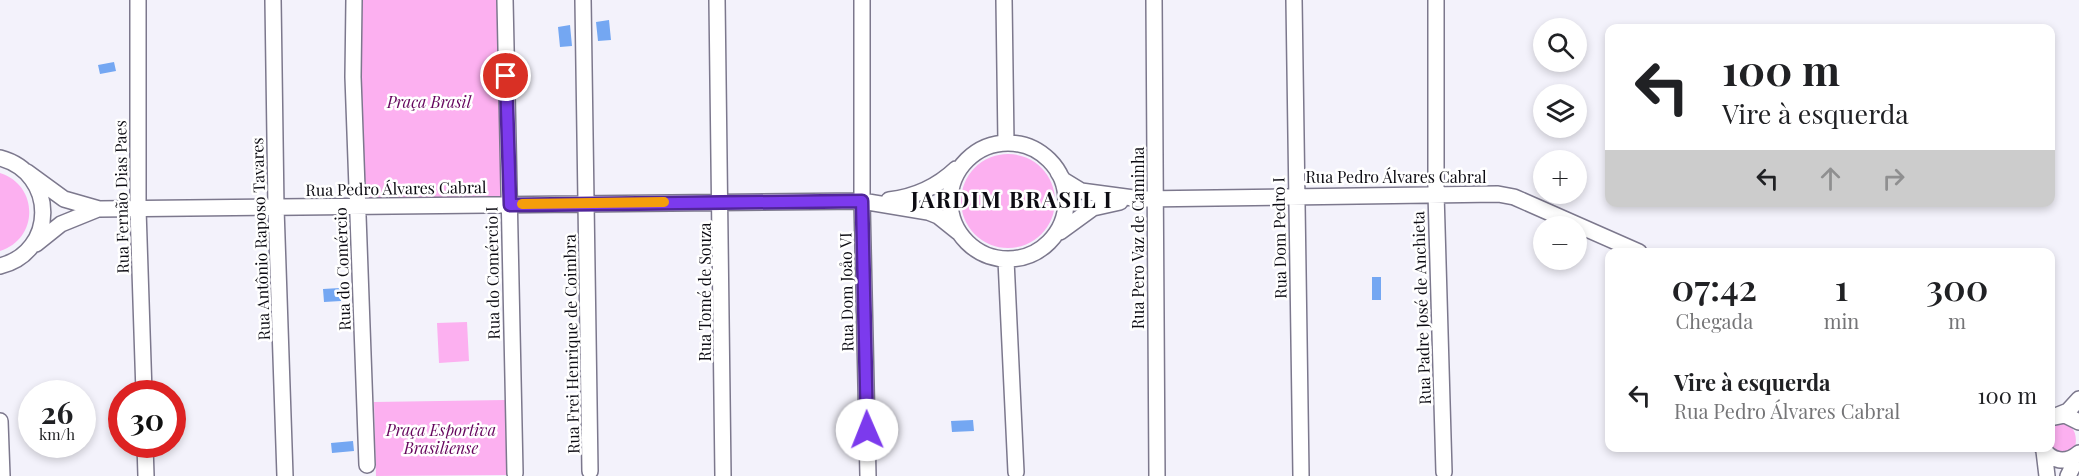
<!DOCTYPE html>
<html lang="pt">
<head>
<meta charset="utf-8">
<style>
	body { margin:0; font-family:"Playfair Display",serif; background:#f2f2f2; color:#202124; height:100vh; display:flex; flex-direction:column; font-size:22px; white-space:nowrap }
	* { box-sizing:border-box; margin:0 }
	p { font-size:20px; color:#757577 }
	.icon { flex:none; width:33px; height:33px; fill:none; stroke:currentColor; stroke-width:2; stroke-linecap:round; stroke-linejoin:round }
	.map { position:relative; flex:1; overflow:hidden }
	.side { position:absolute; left:1605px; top:248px; width:450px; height:204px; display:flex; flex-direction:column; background:#fff; border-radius:12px; box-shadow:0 3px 9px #0003 }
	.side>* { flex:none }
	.banner { position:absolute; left:1605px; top:24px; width:450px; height:183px; border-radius:12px; box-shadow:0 3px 9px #0003; background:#fff; color:#202124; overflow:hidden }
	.fabs { position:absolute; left:1533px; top:18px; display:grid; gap:12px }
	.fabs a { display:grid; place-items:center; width:54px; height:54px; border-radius:50%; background:#fff; box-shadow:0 3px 9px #0003; font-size:30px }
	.speed { position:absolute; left:18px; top:380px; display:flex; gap:12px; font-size:30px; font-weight:700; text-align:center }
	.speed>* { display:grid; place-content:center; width:78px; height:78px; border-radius:50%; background:#fff; box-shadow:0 3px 9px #0003; line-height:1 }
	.speed small { font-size:15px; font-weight:400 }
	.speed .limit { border:9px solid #d22; background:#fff; color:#111 }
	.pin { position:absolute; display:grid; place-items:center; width:51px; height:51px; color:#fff; margin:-26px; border:3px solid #fff; border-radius:50%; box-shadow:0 2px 6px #0007 }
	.me { position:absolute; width:66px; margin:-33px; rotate:359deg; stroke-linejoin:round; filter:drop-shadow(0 0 4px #0008) }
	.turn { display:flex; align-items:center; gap:21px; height:126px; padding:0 18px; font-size:27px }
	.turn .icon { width:78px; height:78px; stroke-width:2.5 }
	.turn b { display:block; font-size:42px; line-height:51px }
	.lanes { display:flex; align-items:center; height:57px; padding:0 18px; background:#0003; justify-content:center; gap:30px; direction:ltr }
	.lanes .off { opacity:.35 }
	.eta { display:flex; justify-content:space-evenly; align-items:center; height:102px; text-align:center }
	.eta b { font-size:36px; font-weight:600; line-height:42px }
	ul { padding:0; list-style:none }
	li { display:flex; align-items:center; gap:18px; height:90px; padding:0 18px }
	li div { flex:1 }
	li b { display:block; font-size:22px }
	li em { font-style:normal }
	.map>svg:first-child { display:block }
</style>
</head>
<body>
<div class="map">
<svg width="2079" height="476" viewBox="0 0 2079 476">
	<rect width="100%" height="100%" fill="#f3f2fb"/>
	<path fill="#fcb0f0" d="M360,0H499L504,196L361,201Z
		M961 201a47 47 0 1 1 94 0a47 47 0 1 1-94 0Z
		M0,173C39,185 39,239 0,251Z
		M467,322L469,361L439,363L437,323Z
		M505,400L507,475L376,476L374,402Z
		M2059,420C2074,425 2079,434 2074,452L2057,455L2050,447L2051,425Z"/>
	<path fill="#74a7f2" d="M609,20L611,40L598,41L596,22Z
		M570,25L572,46L560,47L558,27Z
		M114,62L116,71L100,74L98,65Z
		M1372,277H1381V300H1372Z
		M340,288L341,301L324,302L323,289Z
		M973,420L974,431L952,432L951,421Z
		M353,441L354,451L332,453L331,443Z"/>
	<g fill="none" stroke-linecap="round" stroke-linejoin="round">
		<g stroke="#7c788d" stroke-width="18">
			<path id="minor" d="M138,0V209L144,393
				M273,0L276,208L285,476
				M354,0L353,77L367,465
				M505,0L515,473
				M583,0L590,471
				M717,0L723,476
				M862,0V201L868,476
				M1004,0L1006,143
				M1154,0L1157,476
				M1294,0L1301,475
				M1436,0V193L1444,472
				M950 201a58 58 0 1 1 116 0a58 58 0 1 1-116 0Z
				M0,158C57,173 57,252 0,266
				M27,172L64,199L99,209L862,201L928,212L938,216L958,232
				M1058,172L1063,180L1081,191L1141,199L1498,194L1514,197L1639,252
				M889,200C915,197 937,187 956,169
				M1060,232L1093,208L1120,202
				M36,244L61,224L98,209
				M1006,260L1016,472
				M2058,415L2068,411L2079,399
				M2050,418L2065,415L2079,422
				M0,421L2,476
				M145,444L146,476
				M2042,447C2051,462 2066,464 2079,453
				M2044,451L2047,476
				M2068,476L2079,454"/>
		</g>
		<use href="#minor" stroke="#fff" stroke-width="15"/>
	</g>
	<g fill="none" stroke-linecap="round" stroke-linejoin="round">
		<g stroke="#51269a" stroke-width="15">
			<path id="route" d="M506,76L510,205L862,201L867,430"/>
		</g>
		<use href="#route" stroke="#7c3aed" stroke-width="10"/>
		<path stroke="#f59e0b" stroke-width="10" d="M522,204L664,202"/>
	</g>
	<g text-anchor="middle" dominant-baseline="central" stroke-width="5" stroke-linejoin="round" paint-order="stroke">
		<g font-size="16" font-style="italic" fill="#64045c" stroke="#fff">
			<text x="429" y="101">Praça Brasil</text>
			<text x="441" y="429">Praça Esportiva<tspan x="441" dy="18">Brasiliense</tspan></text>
		</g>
		<g font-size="16" fill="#0d0c13" stroke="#fff">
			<text x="1396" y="176">Rua Pedro Álvares Cabral</text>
			<text transform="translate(396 188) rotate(-1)">Rua Pedro Álvares Cabral</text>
			<text transform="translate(121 197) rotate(-91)">Rua Fernão Dias Paes</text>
			<text transform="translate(1137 238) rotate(-90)">Rua Pero Vaz de Caminha</text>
			<text transform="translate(1279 238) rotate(-91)">Rua Dom Pedro I</text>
			<text transform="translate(260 239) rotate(-92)">Rua Antônio Raposo Tavares</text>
			<text transform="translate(342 269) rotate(-92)">Rua do Comércio</text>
			<text transform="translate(492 273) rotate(-91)">Rua do Comércio I</text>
			<text transform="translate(704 292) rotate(-90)">Rua Tomé de Souza</text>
			<text transform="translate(846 292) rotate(-91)">Rua Dom Joåo VI</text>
			<text transform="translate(1421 308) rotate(-92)">Rua Padre José de Anchieta</text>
			<text transform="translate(571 344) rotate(-91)">Rua Frei Henrique de Coimbra</text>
		</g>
		<g font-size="22" font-weight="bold" letter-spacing="1.5" fill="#0d0c13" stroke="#fff">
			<text x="1012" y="199">JARDIM BRASIL I</text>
		</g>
	</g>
</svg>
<div class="fabs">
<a><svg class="icon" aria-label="search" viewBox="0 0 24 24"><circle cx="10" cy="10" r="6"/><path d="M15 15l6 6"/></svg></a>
<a><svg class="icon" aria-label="layers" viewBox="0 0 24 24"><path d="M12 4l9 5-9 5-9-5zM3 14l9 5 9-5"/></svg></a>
<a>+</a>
<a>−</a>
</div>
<div class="speed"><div>26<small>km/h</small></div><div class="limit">30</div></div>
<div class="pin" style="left:506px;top:76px;background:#d93025"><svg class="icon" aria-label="arrive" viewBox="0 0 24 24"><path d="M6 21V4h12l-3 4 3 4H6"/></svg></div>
<svg class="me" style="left:867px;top:430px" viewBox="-20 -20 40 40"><circle r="19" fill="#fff"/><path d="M0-13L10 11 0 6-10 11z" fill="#7c3aed"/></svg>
<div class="banner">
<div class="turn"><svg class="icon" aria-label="left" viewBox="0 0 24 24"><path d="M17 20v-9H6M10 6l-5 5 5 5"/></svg><div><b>100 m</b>Vire à esquerda</div></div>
<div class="lanes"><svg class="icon" aria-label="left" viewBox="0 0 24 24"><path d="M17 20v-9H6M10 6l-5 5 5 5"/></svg><svg class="icon off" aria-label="ahead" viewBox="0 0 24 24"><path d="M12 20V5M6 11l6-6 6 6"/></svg><svg class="icon off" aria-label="right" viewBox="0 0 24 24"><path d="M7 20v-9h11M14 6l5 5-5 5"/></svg></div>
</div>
<section class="side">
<div class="eta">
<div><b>07:42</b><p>Chegada</p></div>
<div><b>1</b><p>min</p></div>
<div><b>300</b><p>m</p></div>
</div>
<ul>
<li><svg class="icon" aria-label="left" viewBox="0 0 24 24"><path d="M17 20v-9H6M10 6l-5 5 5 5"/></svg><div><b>Vire à esquerda</b><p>Rua Pedro Álvares Cabral</p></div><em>100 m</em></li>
</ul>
</section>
</div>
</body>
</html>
